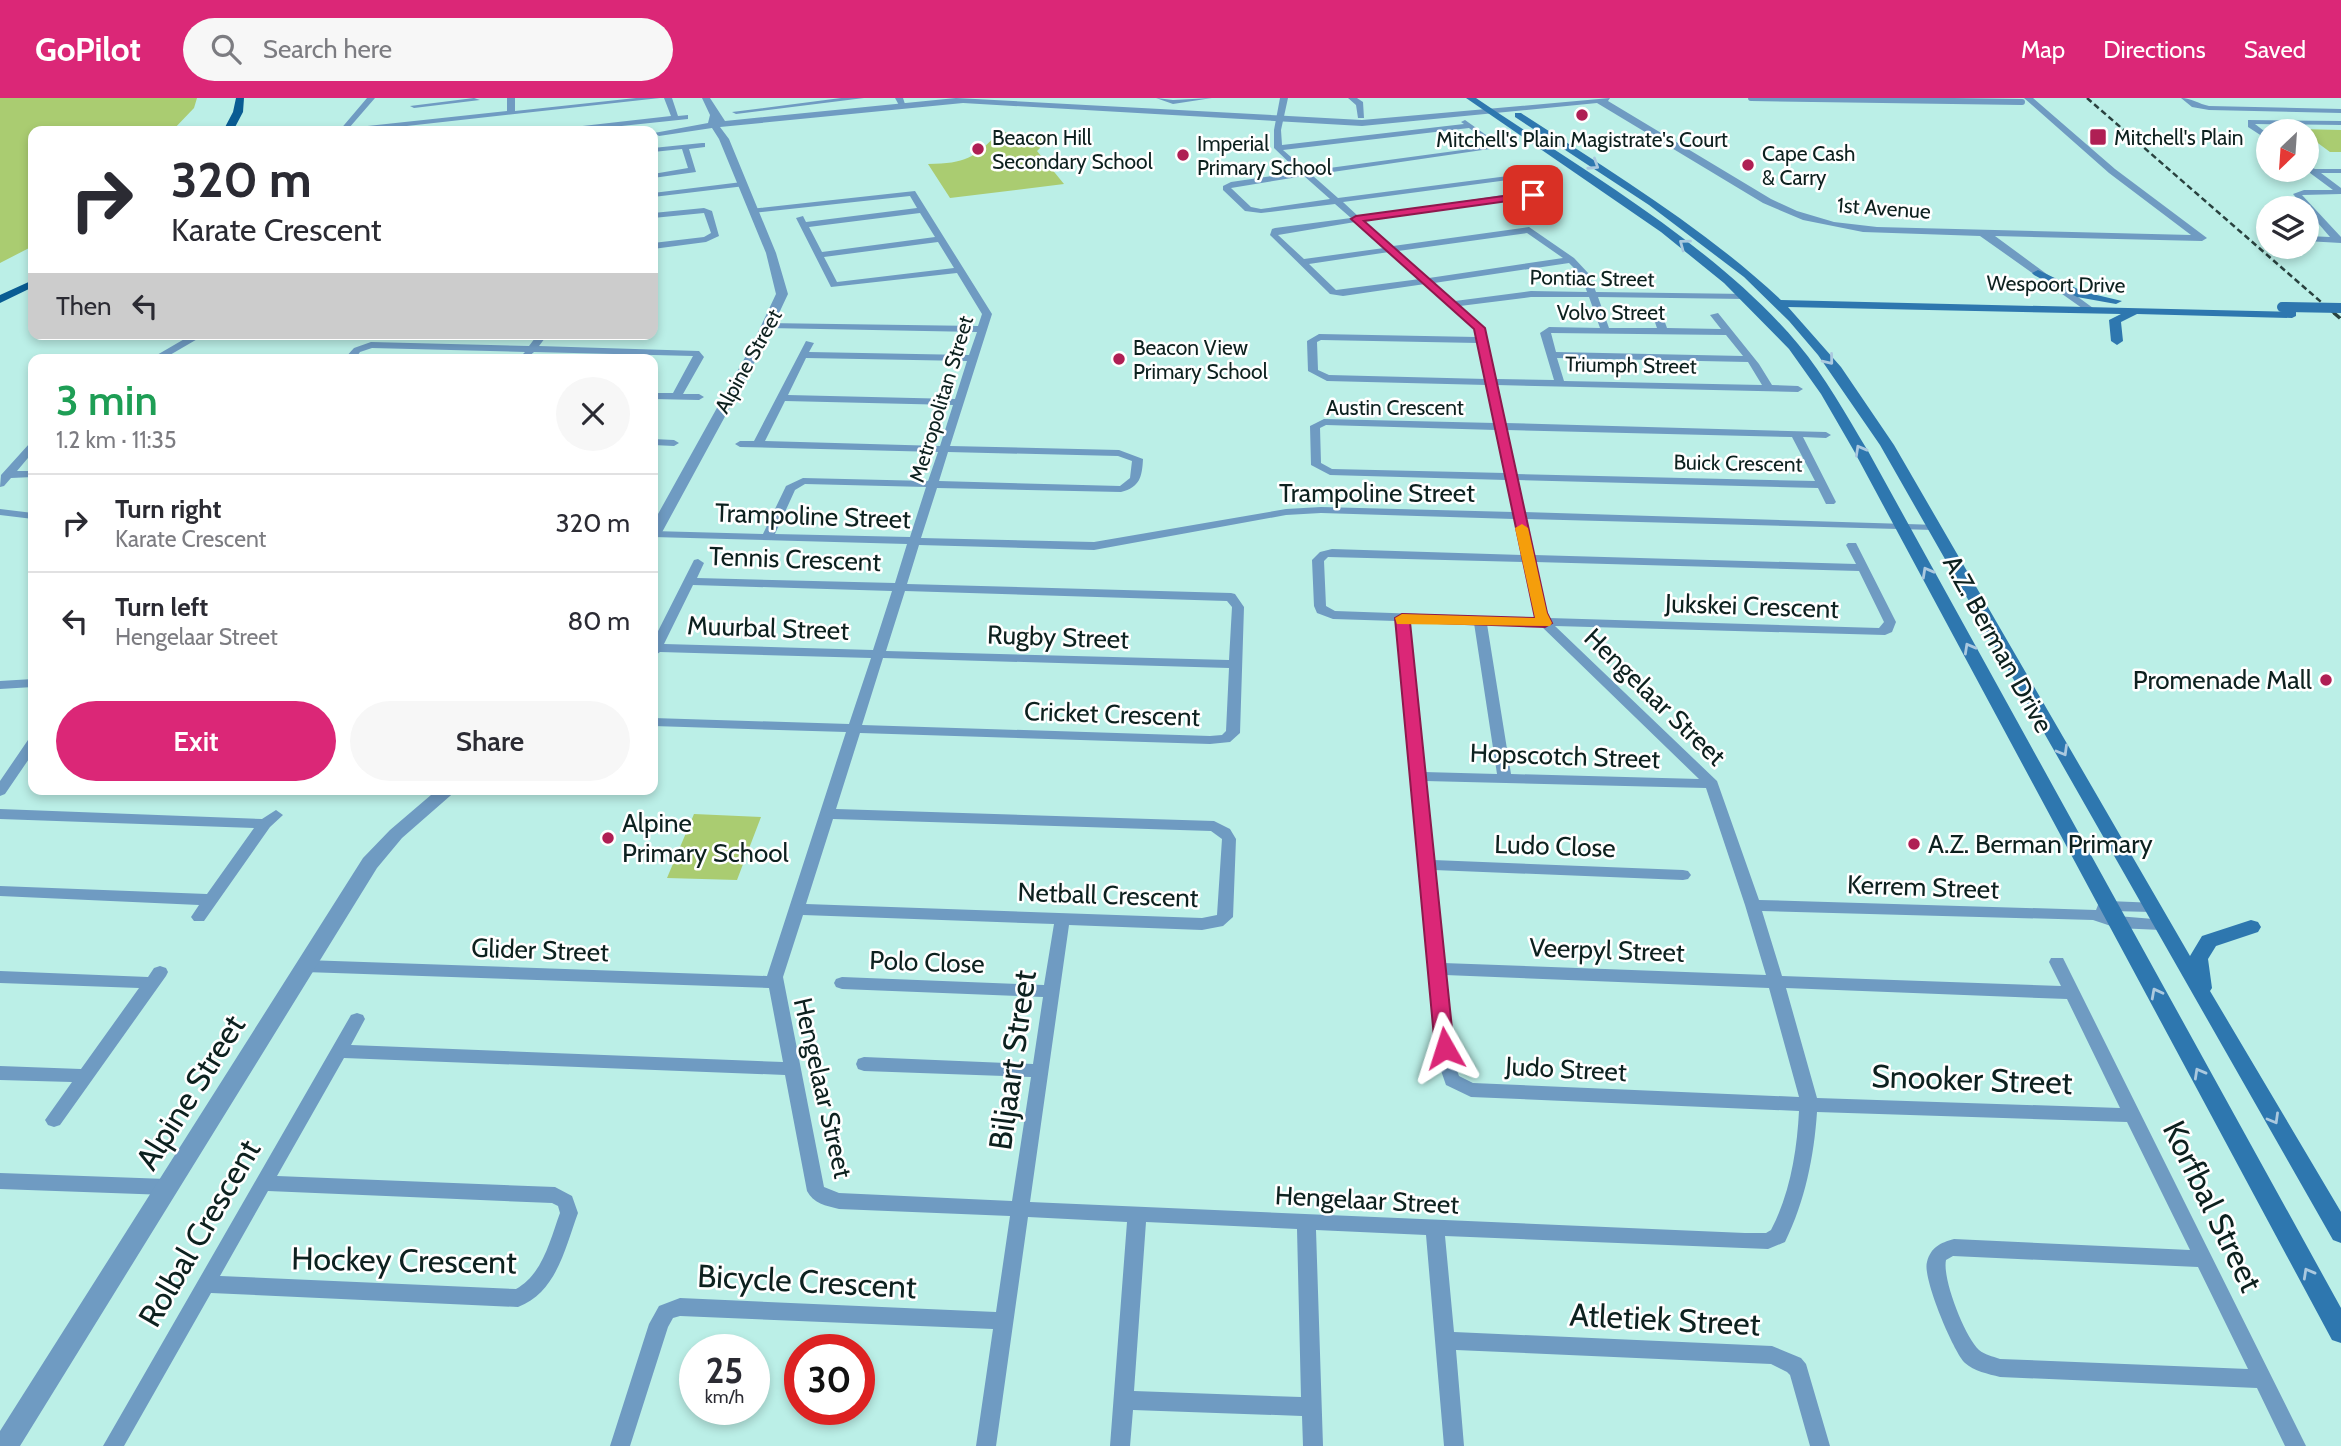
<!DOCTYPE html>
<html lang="en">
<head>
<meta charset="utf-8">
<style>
	body { margin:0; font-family:Cabin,sans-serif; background:#f7f7f7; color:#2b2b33; height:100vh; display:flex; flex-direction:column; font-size:26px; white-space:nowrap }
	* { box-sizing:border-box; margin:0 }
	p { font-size:23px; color:#7c7c81 }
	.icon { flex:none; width:38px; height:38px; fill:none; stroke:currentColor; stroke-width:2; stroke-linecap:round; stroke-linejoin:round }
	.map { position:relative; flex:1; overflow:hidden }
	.details { position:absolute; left:28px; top:256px; width:630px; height:441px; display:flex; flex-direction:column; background:#fff; border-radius:14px; box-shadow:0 4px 10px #0003 }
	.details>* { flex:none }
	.top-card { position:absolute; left:28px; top:28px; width:630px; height:214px; border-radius:14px; box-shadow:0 4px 10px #0003; background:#fff; color:#2b2b33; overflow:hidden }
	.needle { width:46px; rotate:205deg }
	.tools { position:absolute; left:2256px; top:21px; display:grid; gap:14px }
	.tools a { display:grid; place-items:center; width:63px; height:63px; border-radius:50%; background:#fff; box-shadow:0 4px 10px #0003; font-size:35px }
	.speed { position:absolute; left:679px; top:1236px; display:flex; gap:14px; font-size:35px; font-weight:700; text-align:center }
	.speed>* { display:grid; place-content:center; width:91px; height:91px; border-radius:50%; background:#fff; box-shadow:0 4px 10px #0003; line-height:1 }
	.speed small { font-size:18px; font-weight:400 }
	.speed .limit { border:10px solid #d22; background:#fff; color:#111 }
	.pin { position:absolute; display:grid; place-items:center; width:60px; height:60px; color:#fff; margin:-30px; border-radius:14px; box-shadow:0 4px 10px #0006 }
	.me { position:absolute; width:77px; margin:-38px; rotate:354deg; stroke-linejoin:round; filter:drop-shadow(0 0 5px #0008) }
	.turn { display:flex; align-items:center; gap:24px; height:147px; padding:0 28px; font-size:32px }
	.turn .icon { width:91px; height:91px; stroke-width:2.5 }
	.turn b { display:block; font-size:49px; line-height:60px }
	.then { display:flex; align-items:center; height:66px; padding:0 28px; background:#0003; gap:14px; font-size:26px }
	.round { display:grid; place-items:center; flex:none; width:74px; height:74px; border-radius:37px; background:#f7f7f7 }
	.overview { display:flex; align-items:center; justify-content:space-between; height:119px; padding:0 28px }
	h1 { font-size:42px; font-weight:600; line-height:52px; color:#1e9e55 }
	.primary-button { display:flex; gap:14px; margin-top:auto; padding:14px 28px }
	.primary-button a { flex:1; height:80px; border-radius:42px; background:#db2777; color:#fff; font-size:28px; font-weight:600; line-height:80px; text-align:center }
	.primary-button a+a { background:#f7f7f7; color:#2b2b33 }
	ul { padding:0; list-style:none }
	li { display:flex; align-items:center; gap:21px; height:98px; padding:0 28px; border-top:2px solid #e1e1e2 }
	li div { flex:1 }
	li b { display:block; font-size:26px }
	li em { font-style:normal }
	header { display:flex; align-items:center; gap:42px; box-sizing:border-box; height:98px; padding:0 35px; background:#db2777; color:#fff }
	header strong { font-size:33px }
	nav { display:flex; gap:38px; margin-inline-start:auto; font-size:24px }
	.search { width:490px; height:63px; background:#f7f7f7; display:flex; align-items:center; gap:18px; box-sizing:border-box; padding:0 24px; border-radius:38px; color:#7c7c81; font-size:26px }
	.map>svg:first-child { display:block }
</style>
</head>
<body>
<header>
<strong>GoPilot</strong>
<div class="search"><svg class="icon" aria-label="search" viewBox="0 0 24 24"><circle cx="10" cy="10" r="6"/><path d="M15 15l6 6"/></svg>Search here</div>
<nav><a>Map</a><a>Directions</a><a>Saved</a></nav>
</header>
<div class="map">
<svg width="2341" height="1348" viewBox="0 0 2341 1348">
	<rect width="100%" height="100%" fill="#bbefe7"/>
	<path fill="#aacc71" d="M0,0H197L194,10L172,33H33V148L0,165Z
		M2299,31L2341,32V54H2330L2307,37L2306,33Z
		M1000,34L1052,38L1037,53L1064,86L950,100L928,66C967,65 972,61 1000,34Z
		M694,716L761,719L737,782L667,780Z"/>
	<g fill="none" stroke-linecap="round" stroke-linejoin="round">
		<path stroke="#6f9bc2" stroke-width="6" d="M1751,0L2022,4"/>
		<path fill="#6f9bc2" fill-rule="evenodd" d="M367,0H375L349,30L507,13V0H515V13L636,0H660L362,33H339Z
			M474,0L480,2L414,10L410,8Z
			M664,0H672L678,18L688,17V21L574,33H552L556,31L671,18Z
			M841,0H864L736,16L732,14Z
			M895,0H903L906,9H900Z
			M1156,0L1173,2L1212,0L1173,6Z
			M1280,0H1288L1281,32L1282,47L1464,26L1461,24L1465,22L1503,49L1312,77L1338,100L1508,78L1520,79L1538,93L1529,99L1364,123L1393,148L1529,129L1574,160L1589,176L1596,194L1748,196V200L1745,201L1598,199L1609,230H1657L1652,216L1657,213L1662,216L1667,230L1721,231L1710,217L1718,215L1759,266L1772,287L1798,288L1803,291L1798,294L1497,287L1505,325L1826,334L1831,337L1826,340L1803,339L1836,404L1834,406H1826L1818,390L1518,382L1524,414L1938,427L1940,429L1934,432L1526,421L1534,457L1856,466L1846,447L1848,445H1856L1896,524L1892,534L1885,537L1555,528L1717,683L1759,802L2096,812L2098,807L2108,803L2157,805L2160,809L2157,813L2152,814L2111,813L2106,815L2117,818L2166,822L2169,826L2166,830L2161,832L2117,830L2093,822L1762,813L1782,878L2061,888L2049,864L2051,860H2063L2306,1348H2285L2257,1290L2000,1279C1988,1276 1974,1273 1965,1265C1953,1253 1922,1179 1927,1164C1931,1149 1940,1145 1954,1141L2190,1152L2127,1024L1817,1014C1814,1059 1805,1103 1785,1144L1768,1151L1445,1138L1454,1234L1772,1248L1801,1260L1806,1266L1830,1348H1810L1790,1277L1787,1274L1771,1266L1456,1252L1464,1348H1444L1426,1137L1316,1132L1323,1348H1303L1302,1318L1133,1312L1130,1348H1110L1127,1124L1028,1119L996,1348H976L993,1231L680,1218L673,1220L668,1229L630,1348H610L649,1226L659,1208L680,1200L996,1214L1010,1118L839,1111C826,1108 813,1105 807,1093L785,977L344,960L277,1078L555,1089L572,1098L578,1115C565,1150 557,1194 518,1209L211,1195L124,1348H103L351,917L357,915L363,917L365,921L351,947L783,964L769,890L305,874L299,872L297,868L299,864L305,862L767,878L846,634L653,628V620L849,626L871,560L660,554L653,559V543L694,462L698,461L704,465L697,480L895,485L907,446L653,439V433L763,436L786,388L803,380L928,383L938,354L740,349L735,346L740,343H754L806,243L814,245L809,254L969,257L977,234L768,230L765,229V225L978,228L982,216L957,175L831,189L796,120L803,118L806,124L917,110L910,98L753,115L749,113L750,111L915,93L992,216L950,348L1119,352L1143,361C1142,379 1140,389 1121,394L937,390L921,440L1094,444L1286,411L1321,409L1513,414L1506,382L1330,377L1311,367L1310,328L1324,321L1495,325L1487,287L1327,283L1308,273L1307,243L1319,236L1477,239L1475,231L1425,186L1343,198L1330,196L1270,137L1272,131L1275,130L1351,120L1335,106L1261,115L1245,113L1223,92V88L1231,84L1299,74L1274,50V32ZM1469,30L1492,48L1307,73L1283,52ZM1304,78L1330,101L1261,111L1251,109L1231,90ZM1508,82L1515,83L1529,93L1359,119L1343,104ZM920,115L935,139L822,154L809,129ZM1355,124L1384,150L1304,161L1278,137ZM1527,135L1563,160L1429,180L1398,153ZM938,144L954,170L837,184L824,159ZM1389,154L1420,181L1336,192L1309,166ZM1569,165L1581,177L1587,194L1531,193L1455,203L1434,185ZM1531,199H1589L1600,230L1549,229L1540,235L1554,282L1496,281L1485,230L1460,208ZM1551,235L1726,237L1743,258L1556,254ZM1321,242L1478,245L1486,281L1329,277L1318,272L1317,244ZM806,260L967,263L955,301L788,297ZM1557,260L1748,264L1762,287L1564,283ZM785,303L953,307L940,348L765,343ZM1326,327L1496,332L1505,375L1332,371L1321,365L1320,330ZM1507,332L1792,339L1815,383L1516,376ZM948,354L1118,358L1132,363L1130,380L1120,388L939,383ZM805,386L926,389L910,439L775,436L795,392ZM1321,415L1514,421L1522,457L1332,451L1320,454L1312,462L1314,508L1317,515L1333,521L1396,523L1438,964L1446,987L1471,999L1799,1013C1797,1053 1790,1096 1771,1132L1766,1135H1745L1030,1104L1069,827L1202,832L1223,828L1233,819L1236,741L1230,731L1214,723L836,711L860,635L1210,646L1230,644L1240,635L1244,509L1235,496L1231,495L907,486L919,447L1094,452L1286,417ZM1328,459L1523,464L1536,520L1335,513L1326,508L1324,463ZM1535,464L1859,473L1884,524L1879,530L1549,520ZM693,487L892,493L873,552L664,546ZM905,493L1227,503L1232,509L1229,562L886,553ZM1409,523L1474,525L1497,676L1424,674ZM1487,526L1540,527L1699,681L1511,676ZM883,560L1229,570L1226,633L1222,637L1210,638L862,627ZM1425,683L1706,690L1745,807L1766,877L1443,865L1434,772L1683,782L1688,781L1691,777L1688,773L1683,772L1433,762ZM833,721L1211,733L1222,741L1217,817L1202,820L806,806ZM803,817L1054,826L1044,887L842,879L836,881L834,885L836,889L842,891L1043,899L1033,966L864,959L858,961L856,966L858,971L864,973L1031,979L1012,1103L839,1095L824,1089L783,879ZM1445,877L1769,890L1799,999L1473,985L1459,978L1454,964ZM1786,890L2067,901L2120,1010L1817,1000ZM268,1093L552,1105L558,1108L560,1115C550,1142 543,1176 516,1191L220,1178ZM1146,1124L1297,1131L1301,1299L1134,1293ZM1953,1158L2198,1169L2248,1271L2000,1261C1992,1258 1985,1257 1979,1252C1965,1239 1942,1181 1946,1162Z
			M1348,0H1357L1363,4L1364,20H1358L1356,7Z
			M2181,0C2191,0 2199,6 2209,8L2341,11V15L2209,12L2192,9Z
			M2248,22L2341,23V27L2255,26L2268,36V42L2248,29Z
			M702,45H705V49L689,51L696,74L653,80V76L688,70L682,51L653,54V50Z
			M2306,66L2315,71H2341V75H2321L2341,90V96L2302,97L2341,139V145L2306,143L2307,138L2330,139L2293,96L2304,92H2333L2306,72Z
			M742,84L746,86L745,88L653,99V95Z
			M704,110L712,113L719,138L706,144L653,151V145L704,139L711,135L704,115L653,120V115Z
			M193,236H206L163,261H150Z
			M538,236H548L539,248L699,253L704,259L683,296H699L704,299L699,302L653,301V295H673L693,258L534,254L527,260L522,257L525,254L372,250L360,254L355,261H344L354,250L371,244L529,248Z
			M653,341L674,342L679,345L674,348L653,347Z
			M33,345V354L17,373H33V379L11,380L4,388L0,389L1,377L29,346Z
			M0,411L33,415V421L0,417Z
			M33,581V589L0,591V583Z
			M33,641V655L5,696L0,698V683L28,642Z
			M0,711L262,721L276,712L283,717L270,729L204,823H194L191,819L199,807L0,798V788L207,796L254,730L0,721Z
			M160,868L166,870L168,874L166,878L60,1027L54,1029L48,1027L45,1022L72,984L0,982V968L81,971L139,890L0,885V873L148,879L154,870Z
			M0,1075L167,1081L173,1084L176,1089L173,1094L167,1097L0,1091Z"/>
		<path fill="#6f9bc2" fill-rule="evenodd" d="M702,0H710L725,23L956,0L1362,22L1610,0L1608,3L1771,101L1797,113L1834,124L1877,129L2191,137L2109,75L2024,0H2033L2115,71L2207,140L2202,143L1995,138L2093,210V214L2089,215L1980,138L1863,134L1803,122L1763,105L1597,5L1362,28L963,5L720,29L729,41L776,155L788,196L765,245L660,438L653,442V425L753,245L776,196L766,155L719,41L712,30L659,38L654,35L708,25L710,17Z
			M438,691H458L402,740L377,770L20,1348H0V1333L363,760L390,732Z"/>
		<path fill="#2e77af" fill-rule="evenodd" d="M1466,0H1476C1582,72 1715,147 1798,246C1825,278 1846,317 1868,353L2341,1210V1245L2332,1242L1854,353L1821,296L1789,251L1724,185L1661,134Z
			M1515,15H1521C1611,74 1702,128 1781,202L2296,214V218L2292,220L2137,216L2121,224L2123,243L2117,247L2111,243L2109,222L2121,216L1788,209L1841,269L1894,347L2190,858L2202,838L2251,822L2258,824L2261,829L2258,834L2216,848L2208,861L2212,890L2210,893L2341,1114V1145L2333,1142L1880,347L1818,257L1789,223L1744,179L1649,107L1515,19Z
			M2038,172L2084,194L2122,203L2116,206L2077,199L2034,177L2032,175Z"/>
		<path fill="#095c93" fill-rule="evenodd" d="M236,0H244L243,14L233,33H223L233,14Z
			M33,182V189L0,205V197Z"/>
		<path stroke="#29423f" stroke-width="2.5" stroke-dasharray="6 3.5" stroke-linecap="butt" d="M2087,0L2336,217"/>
		<path stroke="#29423f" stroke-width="3.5" stroke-dasharray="8 4.5" stroke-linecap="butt" d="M2334,215L2341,221"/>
		<path stroke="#2e77af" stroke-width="10" d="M2282,209L2341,210"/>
	</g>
	<defs><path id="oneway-chevron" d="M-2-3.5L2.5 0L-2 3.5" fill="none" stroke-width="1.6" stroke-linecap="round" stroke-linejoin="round" transform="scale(1.75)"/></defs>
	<g stroke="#abc9df">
		<use href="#oneway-chevron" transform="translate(1594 67) rotate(33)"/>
		<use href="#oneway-chevron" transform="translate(1684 146) rotate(-143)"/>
		<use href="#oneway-chevron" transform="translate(1829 262) rotate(51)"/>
		<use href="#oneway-chevron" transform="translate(1860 352) rotate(-119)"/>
		<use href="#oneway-chevron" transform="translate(1927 474) rotate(-119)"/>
		<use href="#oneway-chevron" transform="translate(1969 550) rotate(-119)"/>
		<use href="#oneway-chevron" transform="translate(2063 653) rotate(60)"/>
		<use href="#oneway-chevron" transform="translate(2156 895) rotate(-118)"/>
		<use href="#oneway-chevron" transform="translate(2199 975) rotate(-119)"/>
		<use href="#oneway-chevron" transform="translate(2274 1021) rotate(60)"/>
		<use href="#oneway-chevron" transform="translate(2308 1175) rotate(-119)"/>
	</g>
	<path fill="#db2777" stroke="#8e194d" stroke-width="2" d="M1533,94L1536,95V99L1364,123L1485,230L1547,515L1552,525L1545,529L1410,524L1454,950L1451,956L1445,958L1438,956L1435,950L1395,520L1402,516L1535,520L1474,231L1351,121L1356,118Z"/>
	<path fill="#f59e0b" d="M1522,426L1528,430L1547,515L1552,525L1550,528L1397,526L1395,520L1402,516L1535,520L1515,430Z"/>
	<g fill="#af1f54" stroke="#fff" stroke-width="2.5">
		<circle cx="1582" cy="17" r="7"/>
		<rect x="2089" y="30" width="18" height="18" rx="3.5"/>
		<circle cx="978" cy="51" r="7"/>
		<circle cx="1183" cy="57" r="7"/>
		<circle cx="1748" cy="67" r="7"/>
		<circle cx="1119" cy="261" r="7"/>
		<circle cx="2326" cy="582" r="7"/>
		<circle cx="608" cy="740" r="7"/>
		<circle cx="1914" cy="746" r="7"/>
	</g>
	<g text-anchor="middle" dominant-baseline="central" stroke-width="5" stroke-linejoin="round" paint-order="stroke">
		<g font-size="21" fill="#0d211f" stroke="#fff" text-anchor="start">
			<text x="992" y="39">Beacon Hill<tspan x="992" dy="24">Secondary School</tspan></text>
			<text x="2114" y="39">Mitchell's Plain</text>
			<text x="1582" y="41" text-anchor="middle">Mitchell's Plain Magistrate's Court</text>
			<text x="1197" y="45">Imperial<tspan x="1197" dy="24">Primary School</tspan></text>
			<text x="1762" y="55">Cape Cash<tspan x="1762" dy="24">&amp; Carry</tspan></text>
			<text x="1133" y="249">Beacon View<tspan x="1133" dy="24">Primary School</tspan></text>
		</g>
		<g font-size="21" fill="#0d211f" stroke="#fff">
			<text transform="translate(1884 110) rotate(4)">1st Avenue</text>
			<text transform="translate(1592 180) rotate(1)">Pontiac Street</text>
			<text transform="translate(2056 186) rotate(1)">Wespoort Drive</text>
			<text x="1611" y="214">Volvo Street</text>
			<text transform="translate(748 263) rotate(-61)">Alpine Street</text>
			<text transform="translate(1631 267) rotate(1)">Triumph Street</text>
			<text transform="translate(941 301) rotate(-73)">Metropolitan Street</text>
			<text x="1395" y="309">Austin Crescent</text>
			<text transform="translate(1738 365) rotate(1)">Buick Crescent</text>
		</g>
		<g font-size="26" fill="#0d211f" stroke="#fff">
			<text x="1377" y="395">Trampoline Street</text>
			<text transform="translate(813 418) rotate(2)">Trampoline Street</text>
			<text transform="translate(795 461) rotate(2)">Tennis Crescent</text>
			<text transform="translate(1752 508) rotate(2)">Jukskei Crescent</text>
			<text transform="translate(768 530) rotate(2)">Muurbal Street</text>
			<text transform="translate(1058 539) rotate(2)">Rugby Street</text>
			<text transform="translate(1998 546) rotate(61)">A.Z. Berman Drive</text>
			<text transform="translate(1655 599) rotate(44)">Hengelaar Street</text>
			<text transform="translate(1112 616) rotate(2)">Cricket Crescent</text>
			<text transform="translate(1565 658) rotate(2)">Hopscotch Street</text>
			<text transform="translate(1555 748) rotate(2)">Ludo Close</text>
			<text transform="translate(1923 789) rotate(2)">Kerrem Street</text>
			<text transform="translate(1108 797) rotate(2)">Netball Crescent</text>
			<text transform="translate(540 852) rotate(2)">Glider Street</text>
			<text transform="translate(1607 852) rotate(2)">Veerpyl Street</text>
			<text transform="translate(927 864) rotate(2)">Polo Close</text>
			<text transform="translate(1566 971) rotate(3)">Judo Street</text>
			<text transform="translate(823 990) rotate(77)">Hengelaar Street</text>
			<text transform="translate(1367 1102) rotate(3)">Hengelaar Street</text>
		</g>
		<g font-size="26" fill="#0d211f" stroke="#fff" text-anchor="start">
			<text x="2312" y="582" text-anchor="end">Promenade Mall</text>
			<text x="622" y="725">Alpine<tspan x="622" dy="30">Primary School</tspan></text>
			<text x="1928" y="746">A.Z. Berman Primary</text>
		</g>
		<g font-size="32" fill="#0d211f" stroke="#fff">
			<text transform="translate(1012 962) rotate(-82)">Biljaart Street</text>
			<text transform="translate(1972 981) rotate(2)">Snooker Street</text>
			<text transform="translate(190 994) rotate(-58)">Alpine Street</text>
			<text transform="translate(2213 1108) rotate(64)">Korfbal Street</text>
			<text transform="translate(199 1135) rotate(-60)">Rolbal Crescent</text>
			<text transform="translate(404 1162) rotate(1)">Hockey Crescent</text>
			<text transform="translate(807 1183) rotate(3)">Bicycle Crescent</text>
			<text transform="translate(1665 1221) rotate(3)">Atletiek Street</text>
		</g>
	</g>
</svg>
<div class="tools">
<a><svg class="needle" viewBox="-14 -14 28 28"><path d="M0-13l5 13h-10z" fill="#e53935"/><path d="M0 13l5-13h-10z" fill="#7c7c81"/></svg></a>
<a><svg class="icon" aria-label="layers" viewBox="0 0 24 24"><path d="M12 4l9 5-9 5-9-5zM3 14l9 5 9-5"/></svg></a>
</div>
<div class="speed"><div>25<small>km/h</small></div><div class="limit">30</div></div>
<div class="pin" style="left:1533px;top:97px;background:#d93025"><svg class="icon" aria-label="arrive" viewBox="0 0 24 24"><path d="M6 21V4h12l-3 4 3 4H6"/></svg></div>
<svg class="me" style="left:1445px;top:950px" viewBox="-20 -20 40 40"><path d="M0-17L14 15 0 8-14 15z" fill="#db2777" stroke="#fff" stroke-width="4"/></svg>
<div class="top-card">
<div class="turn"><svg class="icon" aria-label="right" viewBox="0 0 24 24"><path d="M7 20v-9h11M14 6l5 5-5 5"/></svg><div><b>320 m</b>Karate Crescent</div></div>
<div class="then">Then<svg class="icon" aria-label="left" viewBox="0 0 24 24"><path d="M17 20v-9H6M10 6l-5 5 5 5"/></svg></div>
</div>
<section class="details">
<div class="overview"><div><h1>3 min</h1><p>1.2 km · 11:35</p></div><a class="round"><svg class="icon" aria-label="close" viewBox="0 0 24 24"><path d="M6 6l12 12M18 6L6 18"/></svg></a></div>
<ul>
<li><svg class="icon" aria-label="right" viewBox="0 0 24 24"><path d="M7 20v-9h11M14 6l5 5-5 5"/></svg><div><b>Turn right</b><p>Karate Crescent</p></div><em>320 m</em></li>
<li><svg class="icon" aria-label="left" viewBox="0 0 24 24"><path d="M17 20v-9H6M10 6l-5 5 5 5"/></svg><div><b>Turn left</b><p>Hengelaar Street</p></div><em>80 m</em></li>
</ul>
<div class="primary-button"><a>Exit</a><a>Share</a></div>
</section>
</div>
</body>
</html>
